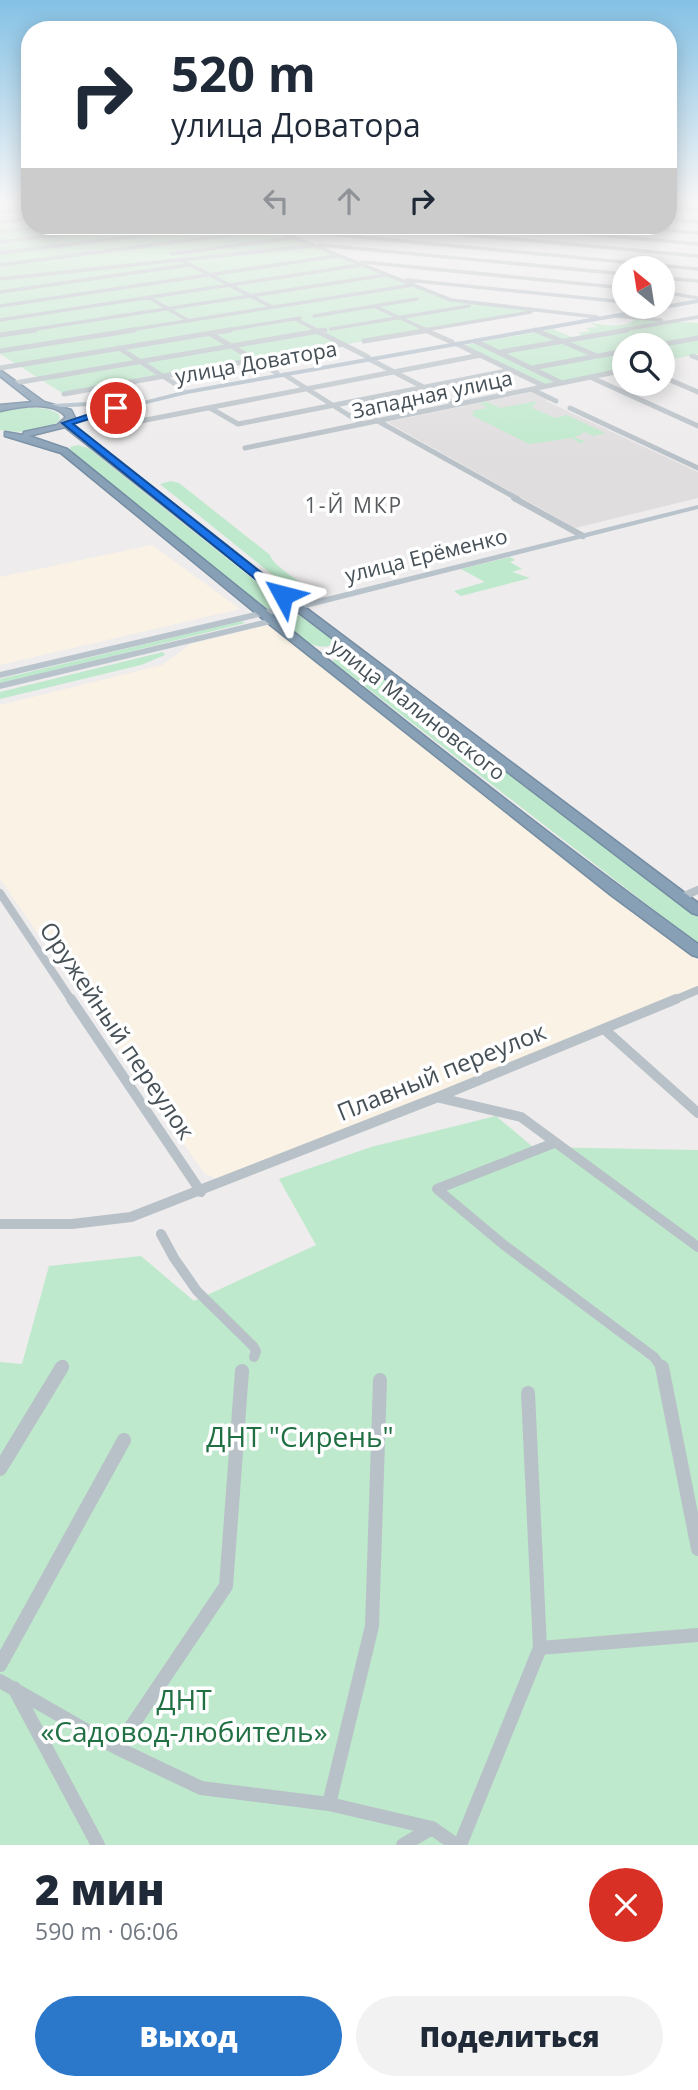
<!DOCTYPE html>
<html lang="ru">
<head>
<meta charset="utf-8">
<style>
	body { margin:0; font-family:"Open Sans",sans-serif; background:#f2f2f3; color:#1f2937; height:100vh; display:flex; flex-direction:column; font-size:26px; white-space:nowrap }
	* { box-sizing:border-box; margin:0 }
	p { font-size:23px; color:#747a83 }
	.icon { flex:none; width:38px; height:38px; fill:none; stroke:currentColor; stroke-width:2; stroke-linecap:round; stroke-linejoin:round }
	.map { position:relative; height:1845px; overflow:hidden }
	.details { display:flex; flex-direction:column; background:#fff; flex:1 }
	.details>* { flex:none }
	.guide { position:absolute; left:21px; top:21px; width:656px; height:214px; border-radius:28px; box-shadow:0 4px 18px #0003; background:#fff; color:#1f2937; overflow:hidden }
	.needle { width:46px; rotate:330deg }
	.buttons { position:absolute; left:612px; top:256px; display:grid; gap:14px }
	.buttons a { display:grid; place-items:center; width:63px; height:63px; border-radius:50%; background:#fff; box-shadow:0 4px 18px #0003; font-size:35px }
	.pin { position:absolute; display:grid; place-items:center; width:60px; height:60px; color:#fff; margin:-30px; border:4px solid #fff; border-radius:50%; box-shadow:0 2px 7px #0007 }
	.me { position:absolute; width:77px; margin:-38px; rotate:308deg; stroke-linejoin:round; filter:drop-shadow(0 0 5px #0008) }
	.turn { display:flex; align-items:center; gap:24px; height:147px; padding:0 35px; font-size:32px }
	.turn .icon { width:91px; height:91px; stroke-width:2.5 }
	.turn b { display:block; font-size:49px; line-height:60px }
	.lanes { display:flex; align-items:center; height:66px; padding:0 35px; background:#0003; justify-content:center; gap:35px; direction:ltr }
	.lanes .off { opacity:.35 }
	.round { display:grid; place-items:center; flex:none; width:74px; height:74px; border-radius:37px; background:#f2f2f3 }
	.headline { display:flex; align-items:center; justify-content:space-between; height:119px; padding:0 35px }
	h1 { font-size:42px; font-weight:800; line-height:52px }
	.primary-button { display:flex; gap:14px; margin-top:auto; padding:14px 35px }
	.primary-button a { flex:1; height:80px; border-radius:42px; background:#2b77c9; color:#fff; font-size:28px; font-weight:800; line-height:80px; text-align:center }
	.primary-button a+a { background:#f2f2f3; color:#1f2937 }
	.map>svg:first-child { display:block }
</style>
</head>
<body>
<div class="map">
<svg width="698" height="1845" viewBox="0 0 698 1845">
	<rect width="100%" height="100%" fill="#eeecec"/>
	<path fill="#f9f2e5" d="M152,545L240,609L0,665V577Z
		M272,624L698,959V991L236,1177L215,1178L204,1173L0,879V705L162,665L191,644Z"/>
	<path fill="#dfdddd" d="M532,392L548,400L546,401L698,472V498L575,528L387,422Z"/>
	<path fill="#bee9cc" d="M0,201H30V226H262L450,299L546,309L64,394L0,354Z
		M636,319L698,323V354L663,361V345H625V369L542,386L460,346L553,329L574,338L582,335L578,333L590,331L586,328L598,327L589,323C605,324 622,330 636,319Z
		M537,401L532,408L555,418L567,415L605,433L593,436L583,431L582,434L574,437L586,442L580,443L572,438L529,444L471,415L475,414L472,411L487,408L480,403L487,402L500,408Z
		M27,407L48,409L59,414L60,420C45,433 19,433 0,430V411Z
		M78,445L88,448L287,606L267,611L70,450V447Z
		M171,481L179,483L270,555C273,568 309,585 318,598L309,600L300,597L160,484Z
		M510,557L515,560L510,562L522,569L512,572L530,578L461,596L454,591L485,582L461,569Z
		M291,609L334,641V644C313,656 287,626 271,614Z
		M241,621L245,623L0,684V679Z
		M163,652L165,655L141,665L0,699V692Z
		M340,655H355L698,917V944L332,661Z
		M496,1116L533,1147L698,1150V1845H0V1362L22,1364L49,1266L141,1256L194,1301L316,1245L279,1179L371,1147Z"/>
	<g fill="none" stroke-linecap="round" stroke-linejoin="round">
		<g stroke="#748ca2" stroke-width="3">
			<path id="highway" d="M0,370L44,402L71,410L75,418L71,423L302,605L698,903V915L692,913L294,609L65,427L29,436L67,449C275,617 482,787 698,944V957L692,955L611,895L268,623L61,453L5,436V432L23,435L24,432L57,425L66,417C53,400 19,407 0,411V405L33,402L0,376Z"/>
		</g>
		<path stroke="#b8c1c7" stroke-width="3.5" d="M0,203L16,201
			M668,208L698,210
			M0,212L30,209
			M668,219L698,222
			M0,222L30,219
			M372,226L698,256
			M500,226L698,244
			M619,226L698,233
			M0,232L51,226
			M280,232L451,300L597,317
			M474,236L487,226
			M0,242L133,226
			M320,245L625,274
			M0,253L218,226
			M172,254L292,238
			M183,261L272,307
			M362,262L625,288
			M0,265L275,229L698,269
			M663,278L698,281
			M0,279L312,246
			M407,280L625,302
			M0,292L188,265
			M663,292L698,298
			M148,297L189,321
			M0,306L337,256
			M376,307L429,331
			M314,316L417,299
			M615,316L661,320
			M295,319L319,331
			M0,320L361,265
			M331,329L469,306
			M535,330L538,331
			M23,331L386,275
			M123,331L413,285
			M220,331L300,318
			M317,331L325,330
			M419,331L531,312
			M617,331L698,317"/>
		<path stroke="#b8c1c7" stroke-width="5" d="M315,330L368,357
			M425,330L452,342
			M535,330L597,356
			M209,333L277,373
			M0,335L35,330
			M364,341L430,330
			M475,341L562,383
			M457,344L544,386
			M659,345L698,338
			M119,348L183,389
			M0,351L134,330
			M501,352L627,330
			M692,356L698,358
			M371,360L456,404
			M0,368L230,330
			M532,368L625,351
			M285,375L361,423
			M590,377L698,426
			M663,377L698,392
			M15,383L325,330
			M531,389L556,401
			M64,394L343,344
			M210,408L238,424L512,370
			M570,408L698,468
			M376,420L518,499
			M115,426L481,355
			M245,448L625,370"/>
		<path stroke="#b8c1c7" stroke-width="6" d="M514,498L583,536"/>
		<path stroke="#b8c1c7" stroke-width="8" d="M0,893L72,1001
			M682,897L698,890
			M672,1001L698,990"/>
		<path stroke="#b8c1c7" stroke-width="10" d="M71,999L201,1192
			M604,1029L698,1113
			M440,1098L521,1117L698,1247
			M554,1143L437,1189L504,1245L654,1357L662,1368
			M0,1224H72L131,1217L438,1097L676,999
			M161,1234L174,1258L197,1291L253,1346L256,1351L254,1357
			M61,1368L63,1365"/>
		<path stroke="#b8c1c7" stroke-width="14" d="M662,1367L698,1549
			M528,1393L540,1648
			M0,1469L62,1367
			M0,1665L124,1440
			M0,1681L117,1748L201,1788L329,1804L432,1828L456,1845
			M14,1688L98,1845
			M117,1748L226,1586L242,1371
			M329,1804L372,1626L380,1380
			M403,1845L432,1828
			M460,1845L540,1648L698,1635"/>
		<path fill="#b9c3cc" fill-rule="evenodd" d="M698,505V509L298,610L263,616L0,678V672L263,610L298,604Z
			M272,618L275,619V623L0,689V683Z"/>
		<path fill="#aebcc8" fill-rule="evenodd" d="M698,299V303L187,394L69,423L65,421L187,390Z
			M104,401H107V405L53,408L49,406L53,404Z"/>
		<use href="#highway" fill="#88a0b6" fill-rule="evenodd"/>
	</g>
	<linearGradient id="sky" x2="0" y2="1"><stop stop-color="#84c1e5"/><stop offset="0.44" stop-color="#f7f6f6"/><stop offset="1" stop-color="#f7f6f6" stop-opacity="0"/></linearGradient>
	<rect width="698" height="459" fill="url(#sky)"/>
	<path fill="#1a73e8" stroke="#114b97" stroke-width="2" d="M116,405L120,408L119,410L73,424L287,593V598H279L62,423Z"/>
	<g text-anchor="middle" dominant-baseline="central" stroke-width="7" stroke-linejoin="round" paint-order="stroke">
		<g font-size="21" fill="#465057" stroke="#fff">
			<text transform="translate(256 362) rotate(-10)">улица Доватора</text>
			<text transform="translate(432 394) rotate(-12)">Западная улица</text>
			<text transform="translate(426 555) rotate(-14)">улица Ерёменко</text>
			<text transform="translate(418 709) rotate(38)">улица Малиновского</text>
		</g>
		<g font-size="21" letter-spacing="2" fill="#595d60" stroke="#fff">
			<text x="354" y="505">1-Й МКР</text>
		</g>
		<g font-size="24" fill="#465057" stroke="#fff">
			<text transform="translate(118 1030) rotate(56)">Оружейный переулок</text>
			<text transform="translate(441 1071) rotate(-22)">Плавный переулок</text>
		</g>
		<g font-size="28" fill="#207044" stroke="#fff">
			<text x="300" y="1436">ДНТ "Сирень"</text>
			<text x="184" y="1699">ДНТ<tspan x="184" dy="32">«Садовод-любитель»</tspan></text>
		</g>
	</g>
</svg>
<div class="buttons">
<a><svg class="needle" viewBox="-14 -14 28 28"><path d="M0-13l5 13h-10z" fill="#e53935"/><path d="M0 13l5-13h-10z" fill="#747a83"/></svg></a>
<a><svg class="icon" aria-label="search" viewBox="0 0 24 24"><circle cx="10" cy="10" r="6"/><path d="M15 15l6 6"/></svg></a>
</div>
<div class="pin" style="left:116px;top:408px;background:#d93025"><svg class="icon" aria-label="arrive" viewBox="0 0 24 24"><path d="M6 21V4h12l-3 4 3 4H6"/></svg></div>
<svg class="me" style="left:283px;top:595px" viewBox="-20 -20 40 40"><path d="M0-17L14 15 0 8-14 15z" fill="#1a73e8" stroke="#fff" stroke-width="4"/></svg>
<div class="guide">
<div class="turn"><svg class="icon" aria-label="right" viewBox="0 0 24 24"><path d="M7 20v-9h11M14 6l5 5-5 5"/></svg><div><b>520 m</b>улица Доватора</div></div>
<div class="lanes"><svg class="icon off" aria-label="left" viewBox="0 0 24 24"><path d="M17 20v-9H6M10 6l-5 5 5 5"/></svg><svg class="icon off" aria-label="ahead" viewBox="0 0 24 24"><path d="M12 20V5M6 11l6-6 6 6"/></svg><svg class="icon" aria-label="right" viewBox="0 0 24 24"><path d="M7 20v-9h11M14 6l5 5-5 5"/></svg></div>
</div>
</div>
<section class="details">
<div class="headline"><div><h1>2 мин</h1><p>590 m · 06:06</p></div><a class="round" style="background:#d93025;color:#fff"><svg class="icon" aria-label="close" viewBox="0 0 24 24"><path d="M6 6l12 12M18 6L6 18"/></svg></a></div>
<div class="primary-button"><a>Выход</a><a>Поделиться</a></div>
</section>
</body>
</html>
